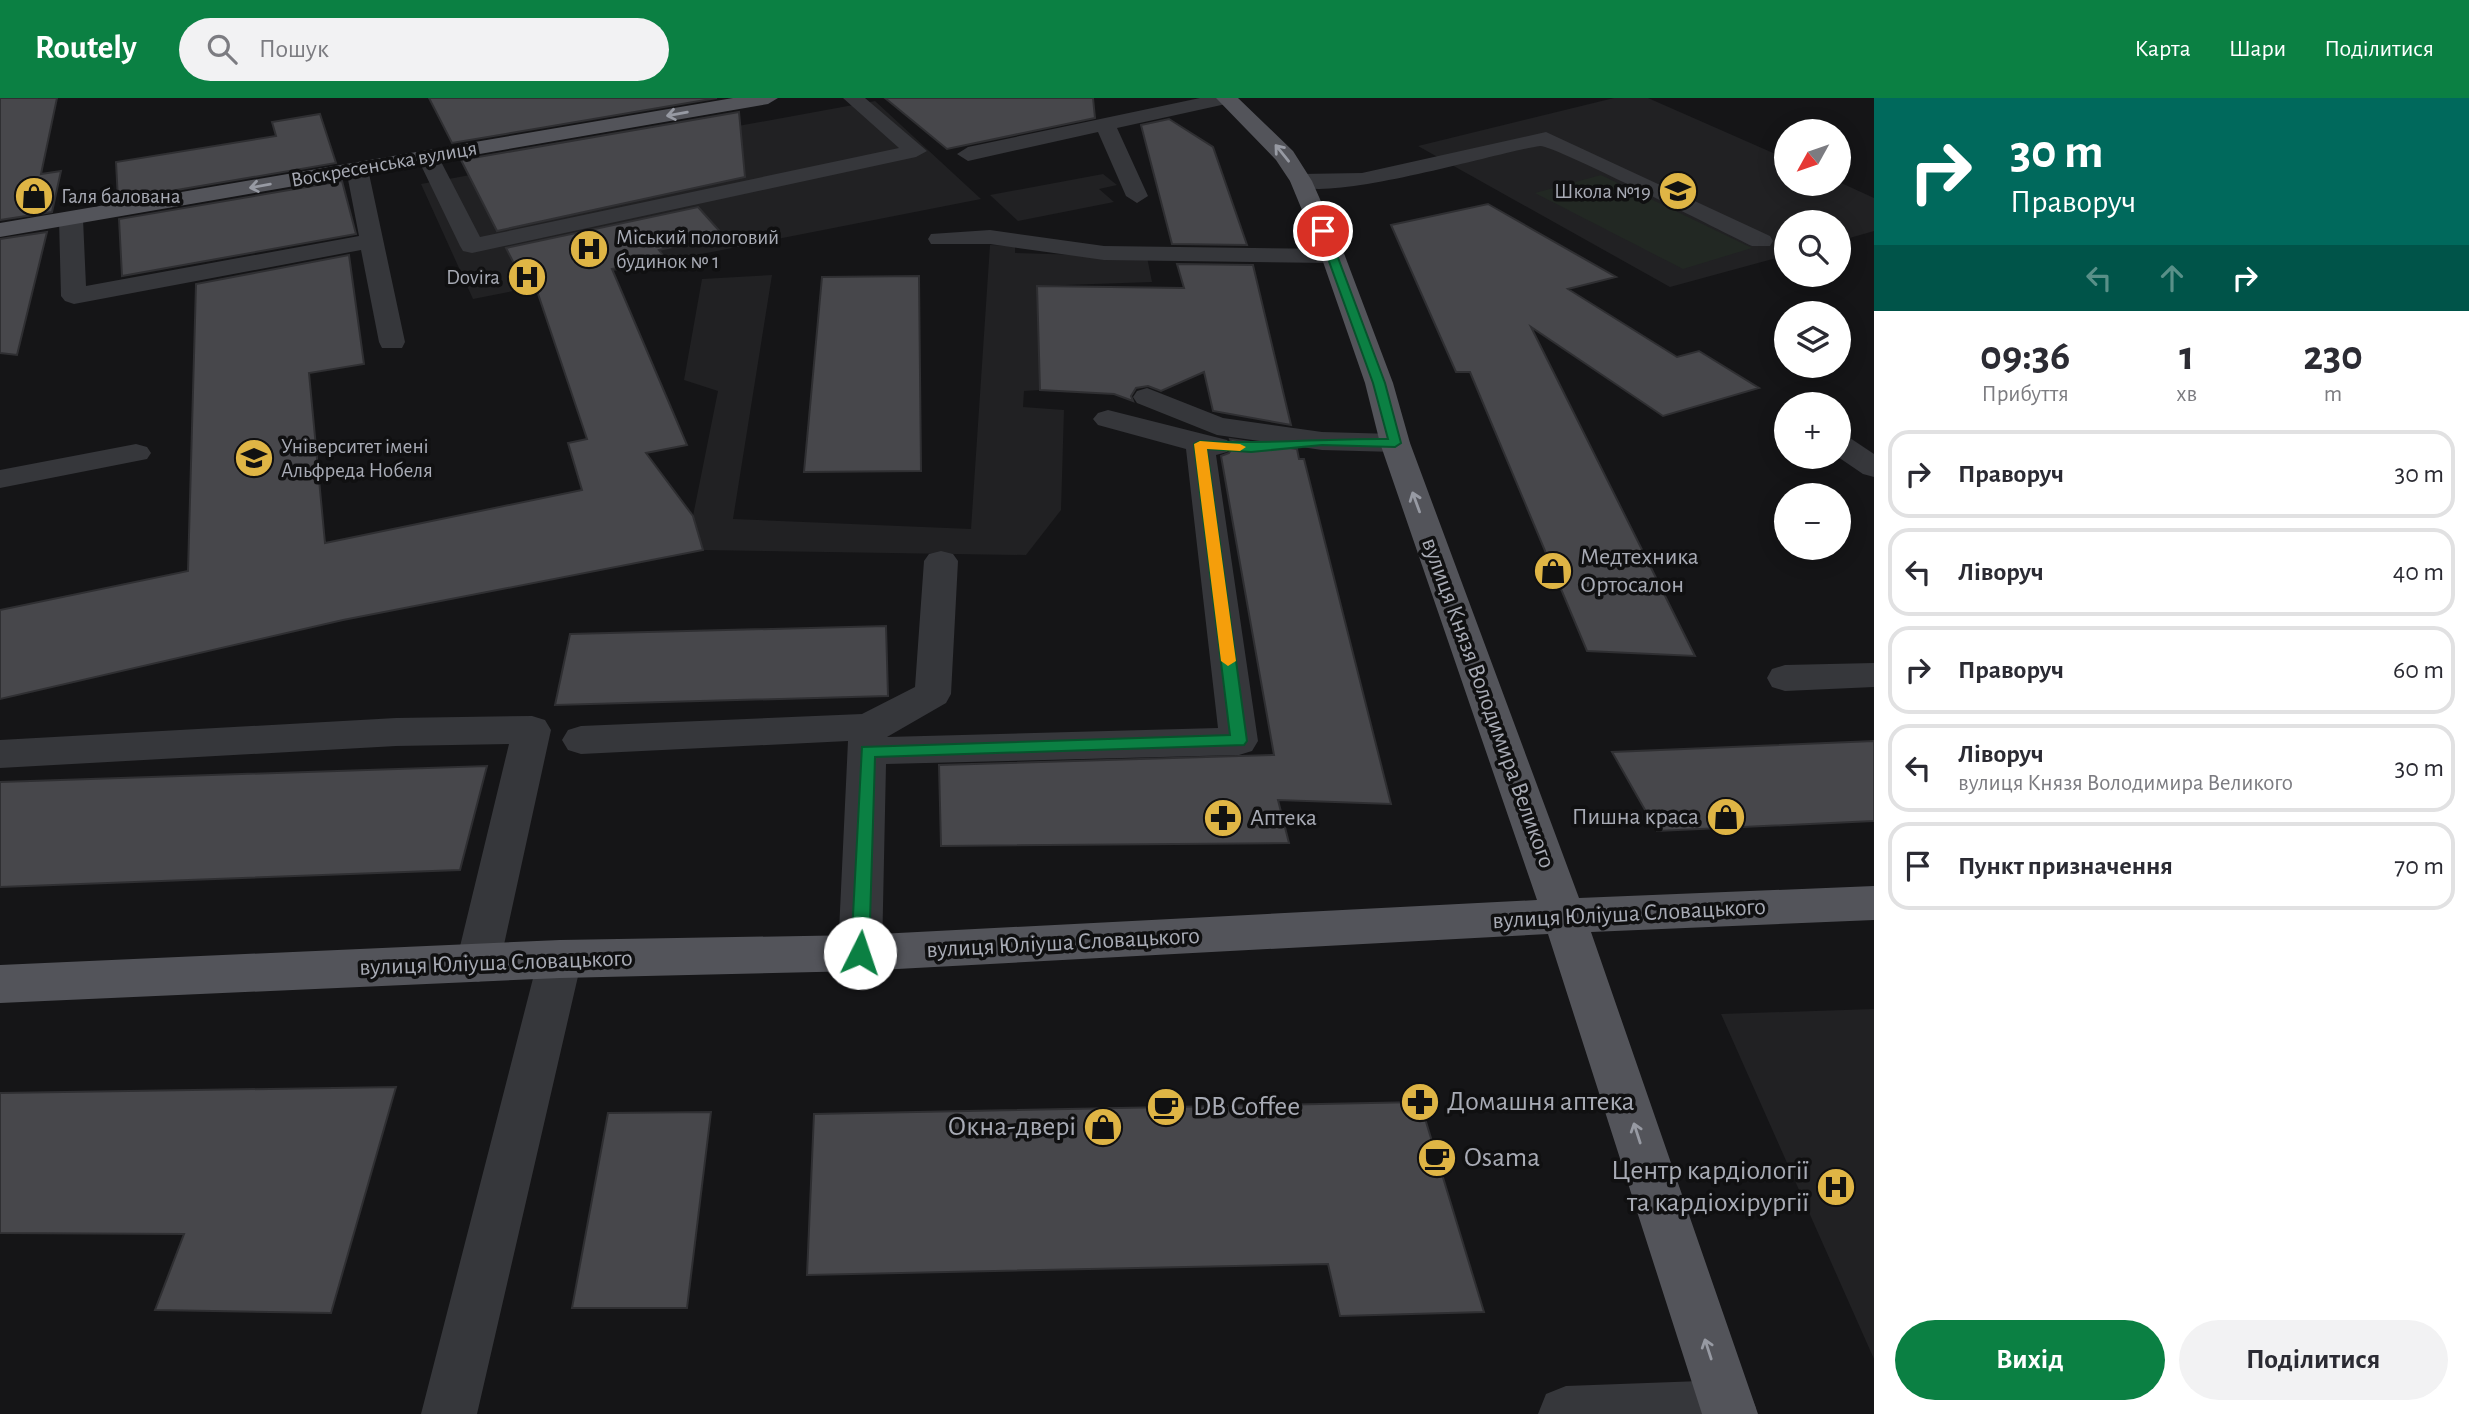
<!DOCTYPE html>
<html lang="uk">
<head>
<meta charset="utf-8">
<style>
	body { margin:0; font-family:"Alegreya Sans",sans-serif; background:#f2f2f3; color:#2b2b33; height:100vh; display:flex; flex-direction:column; font-size:26px; white-space:nowrap }
	* { box-sizing:border-box; margin:0 }
	p { font-size:23px; color:#7c7c81 }
	.icon { flex:none; width:38px; height:38px; fill:none; stroke:currentColor; stroke-width:2; stroke-linecap:round; stroke-linejoin:round }
	.map { position:relative; flex:1; overflow:hidden }
	.details { display:flex; flex-direction:column; background:#fff; width:595px }
	.details>* { flex:none }
	.banner { background:#00695c; color:#fff; overflow:hidden }
	.needle { width:46px; rotate:230deg }
	.fabs { position:absolute; left:1774px; top:21px; display:grid; gap:14px }
	.fabs a { display:grid; place-items:center; width:77px; height:77px; border-radius:50%; background:#fff; box-shadow:0 4px 18px #0003; font-size:35px }
	.pin { position:absolute; display:grid; place-items:center; width:60px; height:60px; color:#fff; margin:-30px; border:4px solid #fff; border-radius:50%; box-shadow:0 2px 7px #0007 }
	.me { position:absolute; width:77px; margin:-38px; rotate:4deg; stroke-linejoin:round; filter:drop-shadow(0 0 5px #0008) }
	.turn { display:flex; align-items:center; gap:24px; height:147px; padding:0 21px; font-size:32px }
	.turn .icon { width:91px; height:91px; stroke-width:2.5 }
	.turn b { display:block; font-size:49px; line-height:60px }
	.lanes { display:flex; align-items:center; height:66px; padding:0 21px; background:#0003; justify-content:center; gap:35px; direction:ltr }
	.lanes .off { opacity:.35 }
	.eta { display:flex; justify-content:space-evenly; align-items:center; height:119px; text-align:center }
	.eta b { font-size:42px; font-weight:700; line-height:49px }
	.action { display:flex; gap:14px; margin-top:auto; padding:14px 21px }
	.action a { flex:1; height:80px; border-radius:42px; background:#0b8043; color:#fff; font-size:28px; font-weight:700; line-height:80px; text-align:center }
	.action a+a { background:#f2f2f3; color:#2b2b33 }
	ul { padding:0; list-style:none }
	li { display:flex; align-items:center; gap:21px; height:88px; margin:0 14px 10px; padding:0 7px; border:4px solid #e1e1e2; border-radius:21px }
	li div { flex:1 }
	li b { display:block; font-size:26px }
	li em { font-style:normal }
	header { display:flex; align-items:center; gap:42px; box-sizing:border-box; height:98px; padding:0 35px; background:#0b8043; color:#fff }
	header strong { font-size:33px }
	nav { display:flex; gap:38px; margin-inline-start:auto; font-size:24px }
	.search { width:490px; height:63px; background:#f2f2f3; display:flex; align-items:center; gap:18px; box-sizing:border-box; padding:0 24px; border-radius:38px; color:#7c7c81; font-size:26px }
	main { display:flex; flex:1; min-height:0 }
	.map>svg:first-child { display:block }
</style>
</head>
<body>
<header>
<strong>Routely</strong>
<div class="search"><svg class="icon" aria-label="search" viewBox="0 0 24 24"><circle cx="10" cy="10" r="6"/><path d="M15 15l6 6"/></svg>Пошук</div>
<nav><a>Карта</a><a>Шари</a><a>Поділитися</a></nav>
</header>
<main>
<div class="map">
<svg width="1874" height="1316" viewBox="0 0 1874 1316">
	<rect width="100%" height="100%" fill="#151517"/>
	<path fill="#212123" d="M1614,0H1648L1787,61V86L1839,84L1874,100V133L1839,143V124H1787V157L1670,189L1418,48Z
		M875,3L981,101L473,201L421,86Z
		M1103,76L1117,87L1099,91L1114,104L1018,123L990,97Z
		M990,147L1015,148V155L1147,159L1152,184L1037,188L1040,292L1024,293L1023,309L1064,312L1061,412L1026,457L703,452L693,418L718,293L684,282L702,181L772,177L733,421L971,431Z
		M1874,911V1261L1721,916Z"/>
	<path fill="#222823" d="M1601,77L1752,150L1683,171L1535,95Z"/>
	<path fill="#47474b" stroke="#2f2f32" stroke-width="2" d="M0,0H57L41,76L61,73L52,114L0,122Z
		M429,0H717L452,45Z
		M885,0H1093L1095,20L947,51Z
		M739,14L745,79L497,133L461,62Z
		M320,16L336,65L118,102L116,64L276,38L272,24Z
		M1169,21L1213,49L1247,147L1172,146L1141,27Z
		M342,83L356,136L122,178L119,121Z
		M1488,106L1616,179L1568,191L1677,259L1699,253L1759,290L1663,318L1531,229L1695,558L1587,553L1470,274H1456L1391,127Z
		M698,109L724,138L659,152L665,160L612,171L687,347L646,355L693,418L703,452L343,522L0,601V512L188,473L196,186L349,157L364,266L309,275L325,445L582,392L568,345L587,341L535,187L526,189L506,150Z
		M47,134L17,257L0,255V141Z
		M1177,166L1253,167L1291,327L1213,313L1204,274L1161,293L1148,288L1136,290L1131,298L1133,303L1114,296L1040,292L1037,188L1184,190Z
		M919,178L921,373L804,374L822,179Z
		M1230,341L1297,351L1299,361H1304L1391,706L1278,702L1289,745L941,748L939,667L1274,657L1221,358L1229,355L1233,349Z
		M886,528L888,598L555,607L570,536Z
		M1874,643V723L1657,733L1612,654Z
		M487,668L460,772L0,789V684Z
		M396,989L331,1215L155,1212L184,1136L0,1135V995Z
		M1420,1004L1484,1214L1340,1218L1328,1166L807,1177L814,1016Z
		M711,1014L687,1210H572L608,1015Z"/>
	<g fill="none" stroke-linecap="round" stroke-linejoin="round">
		<path fill="#36373b" fill-rule="evenodd" d="M843,0H865L927,53L916,59L472,155L463,153L460,148L417,59L428,52L436,54L480,139L899,50Z
			M1200,0H1238L1235,4L1117,30L1148,98L1137,105L1126,98L1098,34L968,63L957,56L968,49Z
			M1546,34L1770,138L1773,143L1770,148H1752C1727,136 1552,46 1540,48C1502,53 1310,112 1290,83L1301,76L1362,75Z
			M357,64L368,71L405,244L402,250H382L379,244L361,152L74,206L65,203L61,198L59,121L63,116H79L83,121L86,188L359,138L346,71Z
			M990,132L1104,148L1333,151L1342,153L1345,158L1342,163L1333,165L1104,162L990,146H931L928,141L931,136Z
			M1147,290L1223,320L1322,334L1395,336L1406,339L1410,345L1406,351L1395,354L1322,352L1217,337L1137,305L1133,299L1137,293Z
			M1108,312L1227,342L1231,348L1227,354L1216,357L1258,643L1252,653L1239,657L886,666L882,855L876,868L860,873L844,868L838,855L848,643L581,656L568,652L562,642L568,632L581,628L862,616L915,589L924,463L929,456L941,453L953,456L958,463L951,596L946,605L887,639L1218,630L1186,351L1098,327L1093,321L1098,315Z
			M1839,337L1850,340L1874,356V379L1863,376L1838,359Z
			M136,346L147,349L151,355L147,361L0,390V372Z
			M1874,565V589L1785,593L1772,589L1767,580L1772,571L1785,567Z
			M532,618L545,622L551,632L500,865L494,878L478,884L462,878L456,865L509,646L396,648L0,670V642L396,620Z
			M560,842L576,848L582,861L477,1316H421L538,861L544,848Z
			M1728,1282L1748,1290L1756,1310L1754,1316H1538L1546,1296L1566,1288Z"/>
		<path fill="#53545a" fill-rule="evenodd" d="M733,0H778L768,6L0,139V125Z
			M1216,0H1238L1293,53L1312,83L1345,158L1393,285L1410,345L1579,800L1874,788V822L1591,834L1758,1316H1702L1548,836L860,873L560,880L0,905V867L560,842L860,837L1537,802L1380,345L1365,285L1321,158L1290,83L1276,62Z"/>
	</g>
	<defs><path id="oneway-shaft" d="M-6 0H5M1.5-3L5.5 0L1.5 3" fill="none" stroke-width="1.6" stroke-linecap="round" stroke-linejoin="round" transform="scale(1.75)"/></defs>
	<g stroke="#979aa3">
		<use href="#oneway-shaft" transform="translate(677 16) rotate(170)"/>
		<use href="#oneway-shaft" transform="translate(1282 55) rotate(-129)"/>
		<use href="#oneway-shaft" transform="translate(260 88) rotate(170)"/>
		<use href="#oneway-shaft" transform="translate(1416 404) rotate(-110)"/>
		<use href="#oneway-shaft" transform="translate(1637 1035) rotate(-108)"/>
		<use href="#oneway-shaft" transform="translate(1708 1251) rotate(-108)"/>
	</g>
	<path fill="#0b8043" stroke="#07532c" stroke-width="2" d="M1323,130L1328,133L1385,285L1401,345L1395,349L1322,347L1251,354L1207,351L1247,643L1244,647L875,659L869,855L860,863L854,860L851,855L862,649L1230,637L1194,346L1200,343C1263,347 1325,340 1388,341L1373,285L1318,133Z"/>
	<path fill="#f59e0b" d="M1200,343L1240,346L1246,349L1240,353L1207,351L1236,563L1228,568L1221,563L1194,346Z"/>
	<defs>
		<g id="school-disc" transform="scale(2.0125)"><circle r="9.5" fill="#dfb545" stroke="#101011"/><path d="M0-5L7-2L0 1L-7-2ZM-4 1L0 2.5L4 1V4Q0 6-4 4Z" fill="#111"/></g>
		<g id="shop-disc" transform="scale(2.0125)"><circle r="9.5" fill="#dfb545" stroke="#101011"/><path d="M-5-2.5h2.3a2.7 3.5 0 0 1 5.4 0H5L5.5 6h-11ZM-1.5-2.5h3a1.5 2.3 0 0 0-3 0Z" fill="#111"/></g>
		<g id="hospital-disc" transform="scale(2.0125)"><circle r="9.5" fill="#dfb545" stroke="#101011"/><path d="M-5-5h3v3.5h4V-5h3V5h-3V1.5h-4V5h-3Z" fill="#111"/></g>
		<g id="university-disc" transform="scale(2.0125)"><circle r="9.5" fill="#dfb545" stroke="#101011"/><path d="M0-5L7-2L0 1L-7-2ZM-4 1L0 2.5L4 1V4Q0 6-4 4Z" fill="#111"/></g>
		<g id="pharmacy-disc" transform="scale(2.0125)"><circle r="9.5" fill="#dfb545" stroke="#101011"/><path d="M-2-6h4v4h4v4h-4v4h-4v-4h-4v-4h4Z" fill="#111"/></g>
		<g id="cafe-disc" transform="scale(2.0125)"><circle r="9.5" fill="#dfb545" stroke="#101011"/><path d="M-5.5-4.5H6V0H3Q3 3.5 0 3.5H-2.5Q-5.5 3.5-5.5 0ZM3-3.2v2h1.7v-2ZM-6 4.5H4V6H-6Z" fill="#111"/></g>
	</defs>
	<g fill-rule="evenodd">
		<use href="#school-disc" x="1678" y="93"/>
		<use href="#shop-disc" x="34" y="98"/>
		<use href="#hospital-disc" x="589" y="151"/>
		<use href="#hospital-disc" x="527" y="179"/>
		<use href="#university-disc" x="254" y="360"/>
		<use href="#shop-disc" x="1553" y="473"/>
		<use href="#shop-disc" x="1726" y="719"/>
		<use href="#pharmacy-disc" x="1223" y="720"/>
		<use href="#pharmacy-disc" x="1420" y="1004"/>
		<use href="#cafe-disc" x="1166" y="1009"/>
		<use href="#shop-disc" x="1103" y="1029"/>
		<use href="#cafe-disc" x="1437" y="1060"/>
		<use href="#hospital-disc" x="1836" y="1089"/>
	</g>
	<g text-anchor="middle" dominant-baseline="central" stroke-width="7" stroke-linejoin="round" paint-order="stroke">
		<g font-size="21" fill="#a8abb5" stroke="#101011">
			<text transform="translate(384 66) rotate(-10)">Воскресенська вулиця</text>
		</g>
		<g font-size="21" fill="#a8abb5" stroke="#101011" text-anchor="start">
			<text x="1651" y="93" text-anchor="end">Школа №19</text>
			<text x="61" y="98">Галя балована</text>
			<text x="616" y="139">Міський пологовий<tspan x="616" dy="24">будинок № 1</tspan></text>
			<text x="500" y="179" text-anchor="end">Dovira</text>
			<text x="281" y="348">Університет імені<tspan x="281" dy="24">Альфреда Нобеля</tspan></text>
		</g>
		<g font-size="24" fill="#a8abb5" stroke="#101011" text-anchor="start">
			<text x="1580" y="459">Медтехника<tspan x="1580" dy="28">Ортосалон</tspan></text>
			<text x="1699" y="719" text-anchor="end">Пишна краса</text>
			<text x="1250" y="720">Аптека</text>
		</g>
		<g font-size="24" fill="#a8abb5" stroke="#101011">
			<text transform="translate(1488 605) rotate(70)">вулиця Князя Володимира Великого</text>
			<text transform="translate(1629 816) rotate(-3)">вулиця Юліуша Словацького</text>
			<text transform="translate(1063 845) rotate(-3)">вулиця Юліуша Словацького</text>
			<text transform="translate(496 865) rotate(-2)">вулиця Юліуша Словацького</text>
		</g>
		<g font-size="28" fill="#a8abb5" stroke="#101011" text-anchor="start">
			<text x="1447" y="1004">Домашня аптека</text>
			<text x="1193" y="1009">DB Coffee</text>
			<text x="1076" y="1029" text-anchor="end">Окна-двері</text>
			<text x="1464" y="1060">Osama</text>
			<text x="1809" y="1073" text-anchor="end">Центр кардіології<tspan x="1809" dy="32">та кардіохірургії</tspan></text>
		</g>
	</g>
</svg>
<div class="fabs">
<a><svg class="needle" viewBox="-14 -14 28 28"><path d="M0-13l5 13h-10z" fill="#e53935"/><path d="M0 13l5-13h-10z" fill="#7c7c81"/></svg></a>
<a><svg class="icon" aria-label="search" viewBox="0 0 24 24"><circle cx="10" cy="10" r="6"/><path d="M15 15l6 6"/></svg></a>
<a><svg class="icon" aria-label="layers" viewBox="0 0 24 24"><path d="M12 4l9 5-9 5-9-5zM3 14l9 5 9-5"/></svg></a>
<a>+</a>
<a>−</a>
</div>
<div class="pin" style="left:1323px;top:133px;background:#d93025"><svg class="icon" aria-label="arrive" viewBox="0 0 24 24"><path d="M6 21V4h12l-3 4 3 4H6"/></svg></div>
<svg class="me" style="left:860px;top:855px" viewBox="-20 -20 40 40"><circle r="19" fill="#fff"/><path d="M0-13L10 11 0 6-10 11z" fill="#0b8043"/></svg>
</div>
<section class="details">
<div class="banner">
<div class="turn"><svg class="icon" aria-label="right" viewBox="0 0 24 24"><path d="M7 20v-9h11M14 6l5 5-5 5"/></svg><div><b>30 m</b>Праворуч</div></div>
<div class="lanes"><svg class="icon off" aria-label="left" viewBox="0 0 24 24"><path d="M17 20v-9H6M10 6l-5 5 5 5"/></svg><svg class="icon off" aria-label="ahead" viewBox="0 0 24 24"><path d="M12 20V5M6 11l6-6 6 6"/></svg><svg class="icon" aria-label="right" viewBox="0 0 24 24"><path d="M7 20v-9h11M14 6l5 5-5 5"/></svg></div>
</div>
<div class="eta">
<div><b>09:36</b><p>Прибуття</p></div>
<div><b>1</b><p>хв</p></div>
<div><b>230</b><p>m</p></div>
</div>
<ul>
<li><svg class="icon" aria-label="right" viewBox="0 0 24 24"><path d="M7 20v-9h11M14 6l5 5-5 5"/></svg><div><b>Праворуч</b></div><em>30 m</em></li>
<li><svg class="icon" aria-label="left" viewBox="0 0 24 24"><path d="M17 20v-9H6M10 6l-5 5 5 5"/></svg><div><b>Ліворуч</b></div><em>40 m</em></li>
<li><svg class="icon" aria-label="right" viewBox="0 0 24 24"><path d="M7 20v-9h11M14 6l5 5-5 5"/></svg><div><b>Праворуч</b></div><em>60 m</em></li>
<li><svg class="icon" aria-label="left" viewBox="0 0 24 24"><path d="M17 20v-9H6M10 6l-5 5 5 5"/></svg><div><b>Ліворуч</b><p>вулиця Князя Володимира Великого</p></div><em>30 m</em></li>
<li><svg class="icon" aria-label="arrive" viewBox="0 0 24 24"><path d="M6 21V4h12l-3 4 3 4H6"/></svg><div><b>Пункт призначення</b></div><em>70 m</em></li>
</ul>
<div class="action"><a>Вихід</a><a>Поділитися</a></div>
</section>
</main>
</body>
</html>
